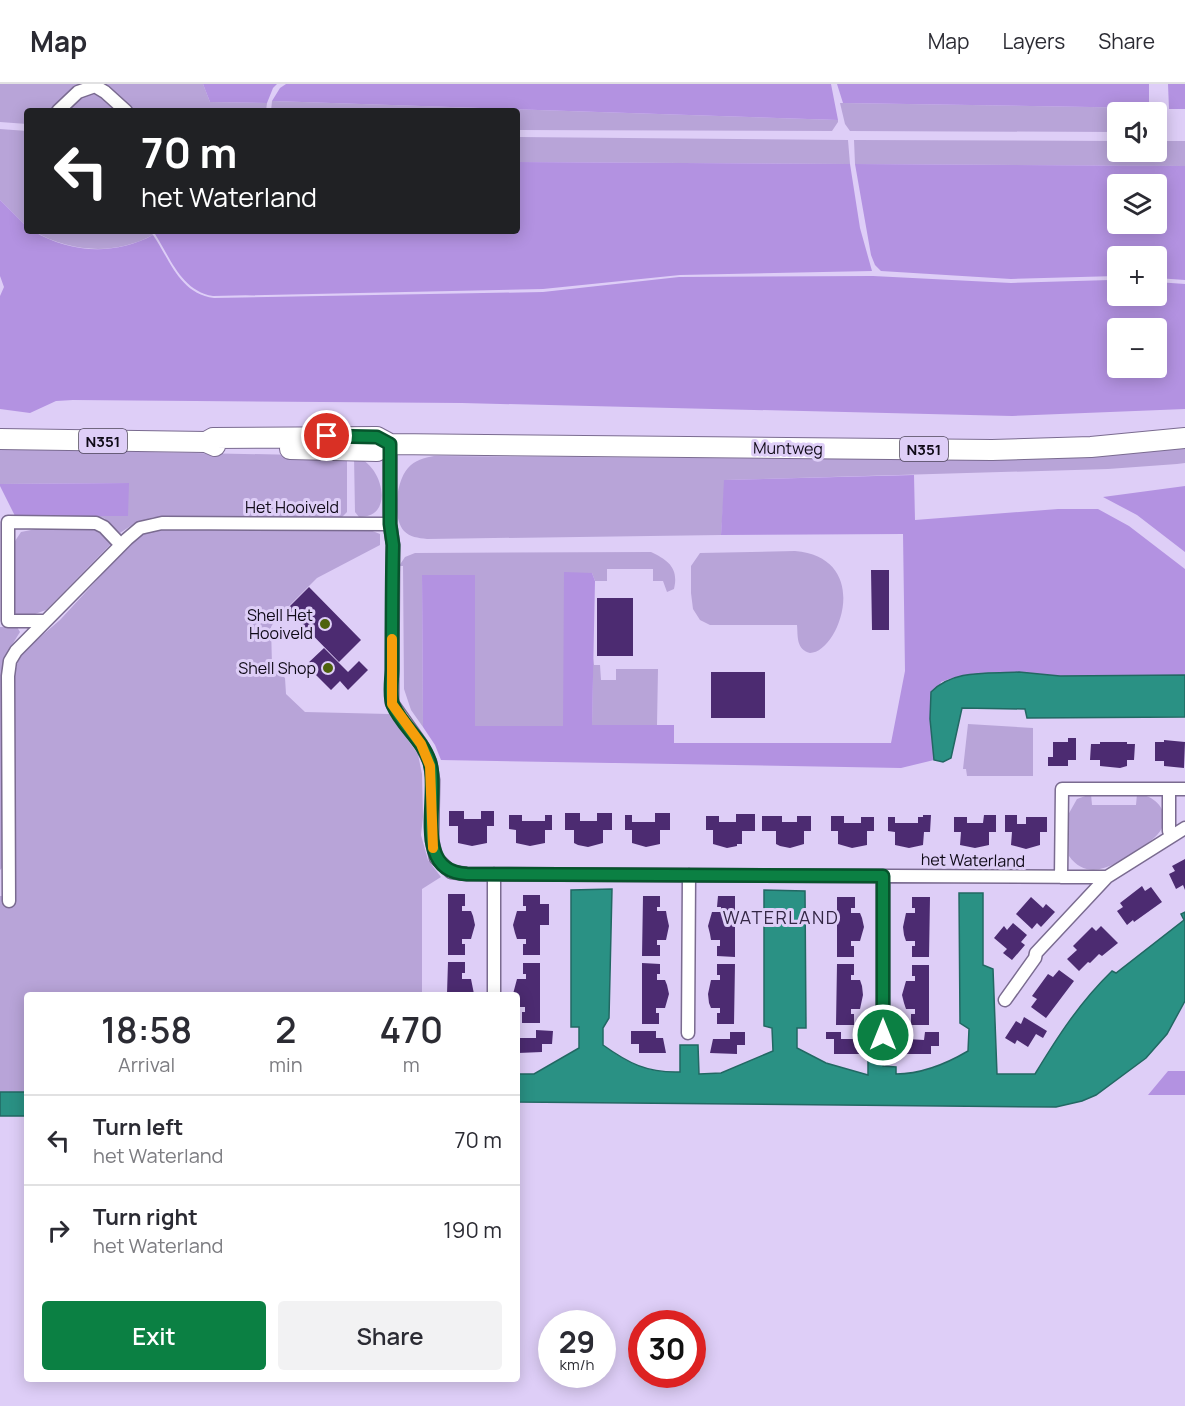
<!DOCTYPE html>
<html lang="en">
<head>
<meta charset="utf-8">
<style>
	body { margin:0; font-family:Manrope,sans-serif; background:#f2f2f3; color:#2b2b33; height:100vh; display:flex; flex-direction:column; font-size:22px; white-space:nowrap }
	* { box-sizing:border-box; margin:0 }
	p { font-size:20px; color:#7c7c81 }
	.icon { flex:none; width:33px; height:33px; fill:none; stroke:currentColor; stroke-width:2; stroke-linecap:round; stroke-linejoin:round }
	.map { position:relative; flex:1; overflow:hidden }
	.sheet { position:absolute; left:24px; top:908px; width:496px; height:390px; display:flex; flex-direction:column; background:#fff; border-radius:6px; box-shadow:0 3px 15px #0003 }
	.sheet>* { flex:none }
	.banner { position:absolute; left:24px; top:24px; width:496px; height:126px; border-radius:6px; box-shadow:0 3px 15px #0003; background:#202124; color:#fff; overflow:hidden }
	.buttons { position:absolute; left:1107px; top:18px; display:grid; gap:12px }
	.buttons a { display:grid; place-items:center; width:60px; height:60px; border-radius:6px; background:#fff; box-shadow:0 3px 15px #0003; font-size:30px }
	.speed { position:absolute; left:538px; top:1226px; display:flex; gap:12px; font-size:30px; font-weight:700; text-align:center }
	.speed>* { display:grid; place-content:center; width:78px; height:78px; border-radius:50%; background:#fff; box-shadow:0 3px 15px #0003; line-height:1 }
	.speed small { font-size:15px; font-weight:400 }
	.speed .limit { border:9px solid #d22; background:#fff; color:#111 }
	.pin { position:absolute; display:grid; place-items:center; width:51px; height:51px; color:#fff; margin:-26px; border:3px solid #fff; border-radius:50%; box-shadow:0 2px 6px #0007 }
	.me { position:absolute; width:66px; margin:-33px; rotate:0deg; stroke-linejoin:round; filter:drop-shadow(0 0 4px #0008) }
	.turn { display:flex; align-items:center; gap:21px; height:126px; padding:0 18px; font-size:27px }
	.turn .icon { width:78px; height:78px; stroke-width:2.5 }
	.turn b { display:block; font-size:42px; line-height:51px }
	.eta { display:flex; justify-content:space-evenly; align-items:center; height:102px; text-align:center }
	.eta b { font-size:36px; font-weight:600; line-height:42px }
	.cta { display:flex; gap:12px; margin-top:auto; padding:12px 18px }
	.cta a { flex:1; height:69px; border-radius:6px; background:#0b8043; color:#fff; font-size:24px; font-weight:600; line-height:69px; text-align:center }
	.cta a+a { background:#f2f2f3; color:#2b2b33 }
	ul { padding:0; list-style:none }
	li { display:flex; align-items:center; gap:18px; height:90px; padding:0 18px; border-top:2px solid #e1e1e2 }
	li div { flex:1 }
	li b { display:block; font-size:22px }
	li em { font-style:normal }
	header { display:flex; align-items:center; gap:36px; box-sizing:border-box; height:84px; padding:0 30px; background:#fff; border-bottom:2px solid #e1e1e2 }
	header strong { font-size:28px }
	nav { display:flex; gap:33px; margin-inline-start:auto; font-size:21px }
	.map>svg:first-child { display:block }
</style>
</head>
<body>
<header>
<strong>Map</strong>
<nav><a>Map</a><a>Layers</a><a>Share</a></nav>
</header>
<div class="map">
<svg width="1185" height="1322" viewBox="0 0 1185 1322">
	<rect width="100%" height="100%" fill="#decef7"/>
	<path fill="#b8a4d8" d="M0,0H82L54,27H27V40L0,38Z
		M105,0H203L210,18L267,19L266,27H130Z
		M94,8L119,27H63L81,11Z
		M272,17L838,36V38L832,47L518,46V27H271Z
		M840,19H843L1149,24V28H1118L1117,48L850,47L845,40Z
		M0,45L27,47V143L0,116Z
		M518,53L848,56L850,80L518,78Z
		M854,56L1117,57L1118,68H1156L1157,57H1185V82L855,80Z
		M33,147H150L153,151C113,172 71,168 33,147Z
		M1185,363V379L1177,380L1108,385L725,396L721,451L427,455C418,454 410,453 404,447C392,434 396,397 408,384C415,376 424,374 434,372L823,375L1108,370Z
		M0,365L347,372V428L342,433H154L135,439L120,449L104,434L97,432H128V399L0,400Z
		M354,372C383,379 396,434 359,433L355,428Z
		M365,444L380,450V461L317,494L275,536L271,543L272,581L285,594L286,610L305,628L389,630L418,670L422,690L423,733L421,751L428,776L441,793L422,805V910H27V1008H0V812H2L4,818H15V588L18,577L25,566L60,536L131,459L144,449L160,446Z
		M36,445H96L111,460L46,526L35,530H14L15,457L21,448Z
		M795,467C874,474 839,569 810,569C796,565 798,553 797,541H710L700,536L693,525L691,509V482L700,469Z
		M651,468C668,476 679,484 674,505L667,508L663,497H653V485H607V497H595L592,489L564,642H474L475,492L422,491L423,643L411,626L404,605L403,482H399L405,473L415,469Z
		M0,543H17L20,548L7,569L2,585V784L0,786Z
		M593,574L594,581H600L601,596H616V585H658L657,641H592Z
		M968,640L1033,644V692H967L966,685H963Z
		M1091,710L1092,721H1136L1137,710C1154,711 1170,726 1162,744C1157,754 1146,760 1137,766C1117,780 1088,799 1069,772L1068,731L1077,715Z"/>
	<path fill="#b392e1" fill-rule="evenodd" d="M203,0H277L273,4L267,19L210,18Z
		M286,0H831L838,36L272,17L280,4Z
		M837,0H1149V24L843,19Z
		M1168,0H1185V25H1169Z
		M518,78L850,80L860,144L872,187L680,191L543,205L213,212C181,207 170,173 155,150L159,147H518Z
		M855,80L1185,82V196L1157,194L1156,172H1118L1117,192L1011,195L881,187L875,181L871,171ZM1118,100H1156V140H1118Z
		M0,116L27,143V147H33C70,169 114,172 153,151C170,176 180,210 214,214L543,208L679,193L873,192L1011,199L1110,196H1117L1118,212H1156L1157,198L1185,200V325L1012,332L462,319L73,316L56,317L30,329L0,325V212L4,203L0,192ZM1118,244H1156V284H1118Z
		M914,391L915,436L1058,425H1098L1129,442L1185,485V591C1144,592 1101,594 1060,592C1020,590 979,583 941,598L930,635L934,676L901,684L441,676L435,661L423,643L422,491H475V642H563L564,488L592,489L595,497L592,641H674V659H891L905,587L903,450L721,451L724,396Z
		M129,399L128,432H15L0,402V400Z
		M1185,402V468L1137,431L1103,413Z
		M1168,987H1185V1011H1148Z"/>
	<path fill="#2a9184" stroke="#226863" stroke-width="1.5" d="M1019,588L1060,592L1185,591V633L1027,634L1025,625L962,624L951,674L943,678L934,676L930,635L931,608C954,585 988,590 1019,588Z
		M612,805L609,934L603,944V961C628,979 647,989 680,988V961H698L699,990L721,989L773,967L772,944L764,942V806L805,807L806,944H797V964L826,979L868,991V958L883,959V982L896,983V990C923,990 946,980 968,967L969,945L960,939L959,809H983V881L993,885L997,990H1035C1058,952 1080,918 1112,887L1116,889L1184,836L1181,830L1185,828V917L1167,950L1146,974L1096,1011L1082,1017L1056,1023L518,1018V990H534L579,964V943H571V806Z
		M0,1008H27V1032H0Z"/>
	<path fill="#4c2b71" d="M871,486H889V546H872Z
		M309,503L361,556L339,578L287,525Z
		M597,514H633V572H597Z
		M324,564L348,588L359,577L368,586L348,606L340,597L331,606L306,581Z
		M711,588H765V634H711Z
		M1068,654H1076V676H1068V682H1048V673H1053V658H1068Z
		M1164,656L1185,658L1184,684L1164,682V677H1155V658H1164Z
		M1100,658H1127V660H1135L1134,676H1127V682L1120,684L1100,682V676H1090L1091,660H1100Z
		M449,727H464V735H481V727H494V742H487V759L472,762L458,759V742H449Z
		M565,729H580V737H597V729H612V746H603V759L588,763L578,761L574,759V746H565Z
		M655,729H670V746H660V760L646,763L632,759V746H625V731H632V738H655Z
		M736,730H755V747H742V760H737V762L727,764L713,760V746H706V732H719V738H736Z
		M509,731H522V737H545V731H552V746H545V759L530,762L516,759V746L509,745Z
		M923,731H931L930,748H924L923,761L909,764L895,761V748L888,747V733H895V739H918V733H923Z
		M984,731H996V748H989V761L975,764L960,761L961,748H954V733H967V739H983Z
		M1005,731H1017V740H1026V733H1047V748H1040V761L1026,765L1011,761L1012,748H1005Z
		M762,732H782V738H797V732H811V747H804V760L790,764L780,762L776,760V747H762Z
		M831,732H844V739H861V733H874V747H867V761L852,764L838,760V747H831Z
		M1185,775V806L1183,801L1176,805L1169,790L1175,787L1172,782Z
		M1142,802L1145,807L1151,803L1162,818L1134,838L1133,836L1127,841L1117,827L1123,823L1120,819Z
		M448,810H465V822H462V827H471L473,832L475,841L471,855H462V860H465V871H448Z
		M523,811H540V820H549V841H540V871H523V860H526V855H517L515,849L513,841L517,827H526V822H523Z
		M643,812H660V823H657V827H666L667,833L669,842L666,856H657V861H660V872H642Z
		M718,812H735V873L717,872V862H720V856H711L710,850L708,842L712,828H721V823H717Z
		M837,813H855V824H851V829H860L862,834L864,843L860,857H851V862H854V873H837Z
		M912,813H930L929,873H912V862H915V857H906L904,851L903,843L906,829H915V824H912Z
		M1031,813L1043,824L1046,820L1055,828L1041,843L1037,839L1032,845L1016,830Z
		M1013,839L1027,851L1021,858L1025,861L1012,876L1003,869L1007,865L994,854L1004,842L1007,846Z
		M1101,842L1118,859L1102,872L1099,870L1090,879L1088,878L1079,887L1067,875L1077,866L1073,862L1092,843L1096,847Z
		M448,878H465V889H462V895H471L474,910H447Z
		M523,879H540V939H522V928H525V923H518V910H513L517,895H526V890H523Z
		M642,879L660,880V890H657V896H665L667,901L669,910L665,924H656V929H659V940H642Z
		M717,880H735L734,940H717V929H720V924H711L709,919L708,910L711,896H720V891H717Z
		M837,880H854V891H851V896H860L862,902L863,911L860,925H851V930H854V941H836Z
		M912,881H929V941H911V930H915V925H906L904,919L902,911L906,897H915V892H912Z
		M1059,886L1074,897L1046,934L1031,923L1037,915L1032,912L1048,890L1053,893Z
		M1024,933L1047,947L1043,954L1036,950L1028,963L1017,956L1015,960L1005,954L1016,937L1021,940Z
		M536,946L553,947L552,960H542V968L518,969L519,954H536Z
		M631,947H656V954H663L666,969H639V960H631Z
		M730,948H745V961H737V970L710,969L713,955H730Z
		M826,948H841V955H857L861,970H834V955H826Z
		M925,948H939V962H931V970H904L908,955L924,956Z"/>
	<g fill="none" stroke-linecap="round" stroke-linejoin="round">
		<g stroke="#7a6b90" stroke-width="15">
			<path id="street" d="M58,27L78,8L95,2L105,8L126,27
				M390,360V440L393,461L392,619L421,660L430,678L433,696L432,756L436,774L451,788L467,790L1107,793
				M44,537H8V438L96,439L104,443L121,461
				M1169,705V747L1172,751
				M1061,793L1062,705H1185
				M9,817L8,592L10,577L16,567L127,455L140,444L162,439L390,440
				M494,910V790
				M1005,916L1035,874L1036,869L1107,793L1185,744
				M688,949L689,791
				M883,951V792"/>
		</g>
		<g stroke="#7a6b90" stroke-width="22">
			<path id="primary" d="M0,355L206,358L215,362
				M206,358L213,354L377,353L390,360L992,366L1091,363L1185,354
				M290,365L377,367L390,360"/>
		</g>
		<use href="#street" stroke="#fff" stroke-width="12"/>
		<use href="#primary" stroke="#fff" stroke-width="20"/>
	</g>
	<g fill="none" stroke-linecap="round" stroke-linejoin="round">
		<g stroke="#07532c" stroke-width="15">
			<path id="route" d="M327,352L377,353L390,360V440L393,461C392,502 392,543 392,585C392,595 389,612 393,621C403,644 426,658 431,683C438,718 413,788 467,790L883,792V951"/>
		</g>
		<use href="#route" stroke="#0b8043" stroke-width="10"/>
		<path stroke="#f59e0b" stroke-width="10" d="M392,555V620L421,660L430,682L433,764"/>
	</g>
	<g fill="#4e620c" stroke="#decef7" stroke-width="2">
		<circle cx="325" cy="540" r="6"/>
		<circle cx="328" cy="584" r="6"/>
	</g>
	<g text-anchor="middle" dominant-baseline="central" stroke-width="6" stroke-linejoin="round" paint-order="stroke">
		<g fill="#decef7" stroke="#4d455a" stroke-width="1.5">
			<rect x="79" y="345" width="48" height="24" rx="4.5"/>
			<rect x="900" y="353" width="48" height="24" rx="4.5"/>
		</g>
		<g font-size="15" font-weight="bold" fill="#0f0a17">
			<text x="103" y="357">N351</text>
			<text x="924" y="365">N351</text>
		</g>
		<g font-size="16" fill="#0f0a17" stroke="#decef7">
			<text transform="translate(788 364) rotate(1)">Muntweg</text>
			<text x="292" y="423">Het Hooiveld</text>
			<text transform="translate(973 776) rotate(1)">het Waterland</text>
		</g>
		<g font-size="16" fill="#0f0a17" stroke="#decef7" text-anchor="end">
			<text x="313" y="531">Shell Het<tspan x="313" dy="18">Hooiveld</tspan></text>
			<text x="316" y="584">Shell Shop</text>
		</g>
		<g font-size="18" letter-spacing="1.5" fill="#332645" stroke="#decef7">
			<text x="781" y="833">WATERLAND</text>
		</g>
	</g>
</svg>
<div class="buttons">
<a><svg class="icon" aria-label="sound" viewBox="0 0 24 24"><path d="M4 9h4l5-4v14l-5-4H4zM17 9q2 3 0 6"/></svg></a>
<a><svg class="icon" aria-label="layers" viewBox="0 0 24 24"><path d="M12 4l9 5-9 5-9-5zM3 14l9 5 9-5"/></svg></a>
<a>+</a>
<a>−</a>
</div>
<div class="speed"><div>29<small>km/h</small></div><div class="limit">30</div></div>
<div class="pin" style="left:327px;top:352px;background:#d93025"><svg class="icon" aria-label="arrive" viewBox="0 0 24 24"><path d="M6 21V4h12l-3 4 3 4H6"/></svg></div>
<svg class="me" style="left:883px;top:951px" viewBox="-20 -20 40 40"><circle r="17" fill="#0b8043" stroke="#fff" stroke-width="3"/><path d="M0-11L8 9 0 5-8 9z" fill="#fff"/></svg>
<div class="banner">
<div class="turn"><svg class="icon" aria-label="left" viewBox="0 0 24 24"><path d="M17 20v-9H6M10 6l-5 5 5 5"/></svg><div><b>70 m</b>het Waterland</div></div>
</div>
<section class="sheet">
<div class="eta">
<div><b>18:58</b><p>Arrival</p></div>
<div><b>2</b><p>min</p></div>
<div><b>470</b><p>m</p></div>
</div>
<ul>
<li><svg class="icon" aria-label="left" viewBox="0 0 24 24"><path d="M17 20v-9H6M10 6l-5 5 5 5"/></svg><div><b>Turn left</b><p>het Waterland</p></div><em>70 m</em></li>
<li><svg class="icon" aria-label="right" viewBox="0 0 24 24"><path d="M7 20v-9h11M14 6l5 5-5 5"/></svg><div><b>Turn right</b><p>het Waterland</p></div><em>190 m</em></li>
</ul>
<div class="cta"><a>Exit</a><a>Share</a></div>
</section>
</div>
</body>
</html>
